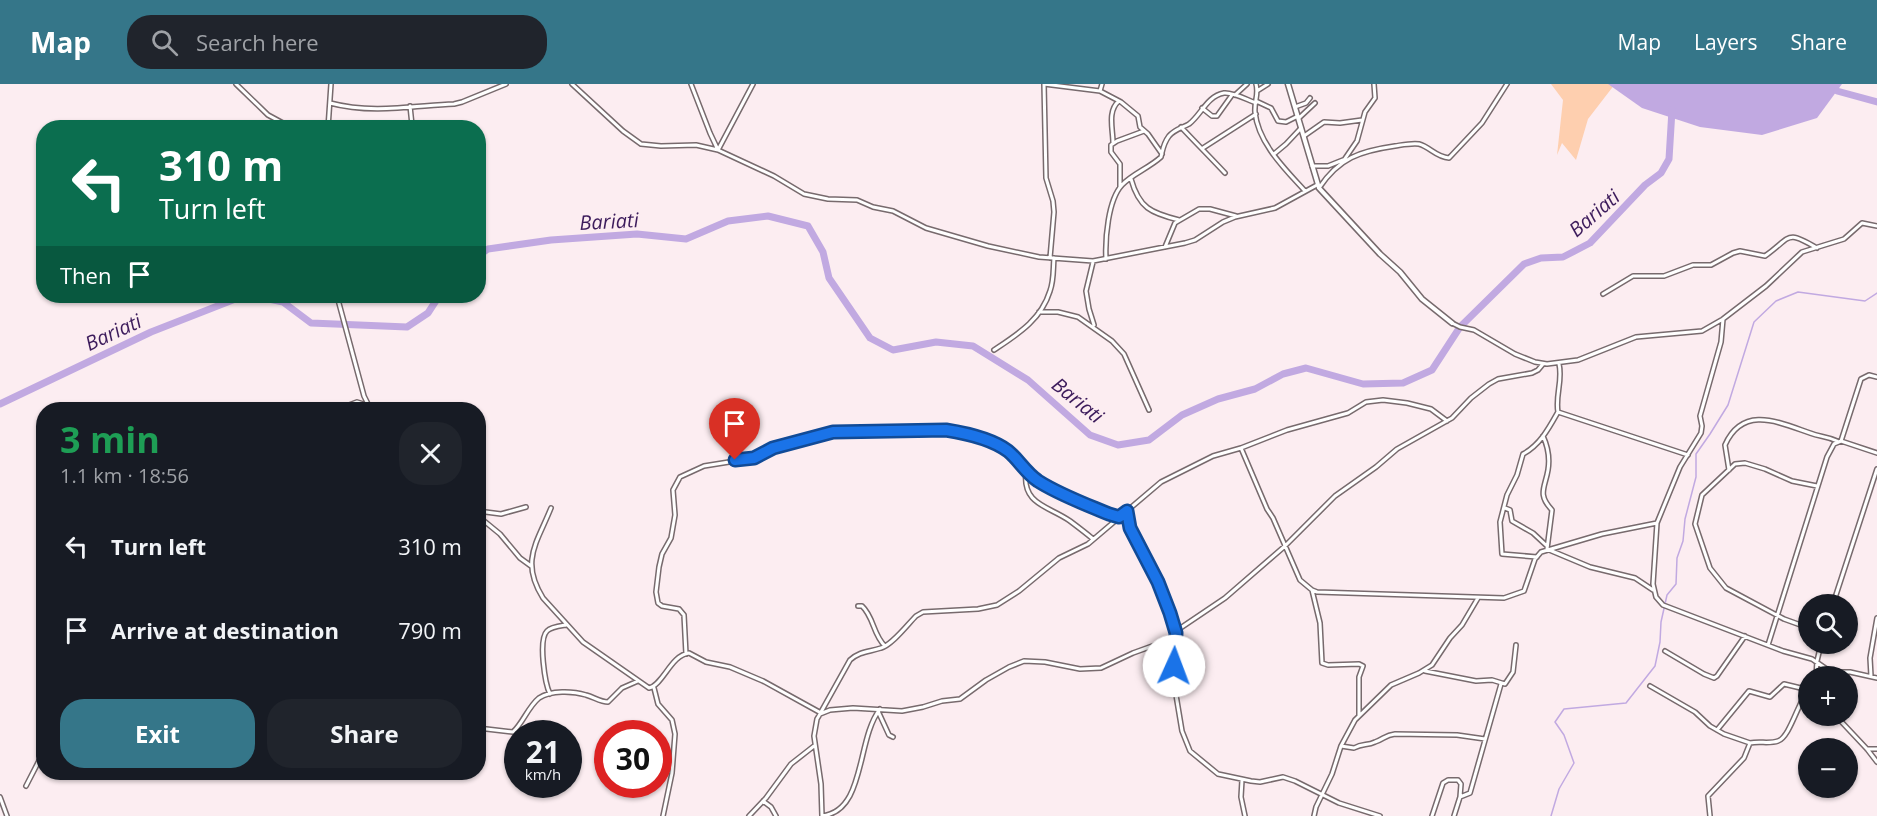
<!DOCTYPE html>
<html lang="en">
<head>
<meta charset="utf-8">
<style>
	body { margin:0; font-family:"Open Sans",sans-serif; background:#20242c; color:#f1f3f6; height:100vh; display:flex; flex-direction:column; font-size:22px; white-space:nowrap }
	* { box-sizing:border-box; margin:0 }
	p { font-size:20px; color:#9ea1a6 }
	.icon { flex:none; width:33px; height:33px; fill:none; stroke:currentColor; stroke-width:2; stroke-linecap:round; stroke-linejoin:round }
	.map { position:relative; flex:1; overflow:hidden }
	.side { position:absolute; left:36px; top:318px; width:450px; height:378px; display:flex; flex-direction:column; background:#171b24; border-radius:24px; box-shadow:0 2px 4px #0004 }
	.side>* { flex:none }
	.hud { position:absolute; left:36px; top:36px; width:450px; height:183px; border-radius:24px; box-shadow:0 2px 4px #0004; background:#0b6e4f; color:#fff; overflow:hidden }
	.tools { position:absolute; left:1798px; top:510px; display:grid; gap:12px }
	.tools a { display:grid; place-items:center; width:60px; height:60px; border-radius:50%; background:#171b24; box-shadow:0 2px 4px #0004; font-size:30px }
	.speed { position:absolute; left:504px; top:636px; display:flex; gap:12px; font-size:30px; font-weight:700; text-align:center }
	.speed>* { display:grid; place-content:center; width:78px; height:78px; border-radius:50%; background:#171b24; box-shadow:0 2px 4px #0004; line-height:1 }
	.speed small { font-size:15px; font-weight:400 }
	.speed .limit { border:9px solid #d22; background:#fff; color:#111 }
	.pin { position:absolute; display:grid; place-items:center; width:51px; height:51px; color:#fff; margin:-62px -26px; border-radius:50% 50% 50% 0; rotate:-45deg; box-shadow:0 0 6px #0007 }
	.pin .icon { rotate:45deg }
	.me { position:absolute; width:66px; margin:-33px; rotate:2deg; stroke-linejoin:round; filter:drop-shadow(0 0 4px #0008) }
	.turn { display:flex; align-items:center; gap:21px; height:126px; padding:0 24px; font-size:27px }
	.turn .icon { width:78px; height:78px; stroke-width:2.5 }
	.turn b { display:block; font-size:42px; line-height:51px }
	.then { display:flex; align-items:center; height:57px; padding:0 24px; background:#0003; gap:12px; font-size:22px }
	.round { display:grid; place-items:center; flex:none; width:63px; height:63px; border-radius:24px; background:#20242c }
	.summary { display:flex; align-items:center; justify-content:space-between; height:102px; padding:0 24px }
	h1 { font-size:36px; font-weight:700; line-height:45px; color:#1e9e55 }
	.action { display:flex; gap:12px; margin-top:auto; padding:12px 24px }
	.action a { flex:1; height:69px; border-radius:24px; background:#357689; color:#fff; font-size:24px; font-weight:700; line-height:69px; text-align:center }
	.action a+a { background:#20242c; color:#f1f3f6 }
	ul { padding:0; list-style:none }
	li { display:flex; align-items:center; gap:18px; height:84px; padding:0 24px }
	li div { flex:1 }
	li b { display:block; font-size:22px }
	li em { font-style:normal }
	header { display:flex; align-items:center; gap:36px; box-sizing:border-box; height:84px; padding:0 30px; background:#357689; color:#fff }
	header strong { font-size:28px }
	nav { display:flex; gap:33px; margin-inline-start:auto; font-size:21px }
	.search { width:420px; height:54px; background:#20242c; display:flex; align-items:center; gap:15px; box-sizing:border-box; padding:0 21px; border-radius:24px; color:#9ea1a6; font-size:22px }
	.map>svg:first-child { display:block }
</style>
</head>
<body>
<header>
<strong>Map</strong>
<div class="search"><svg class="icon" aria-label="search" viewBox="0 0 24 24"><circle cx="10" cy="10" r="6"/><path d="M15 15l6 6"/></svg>Search here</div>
<nav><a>Map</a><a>Layers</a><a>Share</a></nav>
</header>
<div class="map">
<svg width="1877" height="732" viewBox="0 0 1877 732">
	<rect width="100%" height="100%" fill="#fcedf1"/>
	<path fill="#fecfaf" d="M1551,0H1615L1588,35L1576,76L1562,59L1557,71L1563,16Z"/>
	<path fill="#c1a9e1" d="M1608,0H1842L1817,34L1762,51L1700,43L1642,24Z"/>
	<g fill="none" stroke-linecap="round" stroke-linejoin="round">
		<path stroke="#c1a9e1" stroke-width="1.5" d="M1551,732L1559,705L1574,679L1564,651L1555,638L1564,625L1626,619L1655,582L1660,558L1661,538L1667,511L1676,500L1677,474L1683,457L1685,435L1696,393V370L1710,350L1728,321L1754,238L1776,217L1798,208L1865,217L1877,209"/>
		<path stroke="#c1a9e1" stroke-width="7" d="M1837,7L1877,18
			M478,172L488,165L551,156L637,150L686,155L728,137L768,132L808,142L823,168L829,194L870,254L893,266L936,258L973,262L1028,296L1090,351L1118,361L1149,356L1182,331L1218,315L1255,305L1283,290L1306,284L1363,300L1403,299L1432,286L1460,243L1524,180L1541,174L1563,173L1590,159L1645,101L1661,89L1669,75L1672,26
			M255,212L283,218L311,239L407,243L428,229L439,212
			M0,320L151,248L243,212"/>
		<g stroke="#776a6d" stroke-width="6">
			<path id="minor" d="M236,0L268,31L292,44
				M572,0L623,47L641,60L661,62L696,61L718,66L753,0
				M691,0L710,49L718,66L774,92L804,110L828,115L857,116L873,123L893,127L926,144L988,162L1039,173L1093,177L1185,159L1195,156L1223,138L1235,133L1275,124L1317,101
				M1044,0L1046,94L1053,117L1054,128L1050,174
				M1044,0L1100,7L1121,18L1138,32L1140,43L1148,50L1162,70
				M1256,0C1259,10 1254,18 1255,28C1258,59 1285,85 1305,107
				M1100,7L1102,0
				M1257,7L1268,0
				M1235,11L1247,0
				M1256,17L1271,24L1278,37L1286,38L1298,32
				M330,19C371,30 413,22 454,20L462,18L506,0
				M410,22L412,41L416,44
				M1295,23L1306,19L1310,14
				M1202,24L1212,32H1217L1232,11
				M1299,34L1315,19
				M1181,43C1196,59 1210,73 1225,89
				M328,44L331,0
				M1304,52L1324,38L1340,39L1362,36
				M1113,59C1113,45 1107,27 1119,17
				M1203,64L1256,30
				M1274,70L1286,60L1301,44
				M1344,76L1357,57L1365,28L1375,14L1374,0
				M1312,82H1328L1343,76
				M1131,95C1139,124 1151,129 1179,136
				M1120,103V80L1111,68V61L1117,57L1144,47
				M1319,104C1339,74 1360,67 1395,62C1402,61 1411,59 1419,60C1430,63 1436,73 1449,74L1482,39L1507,0
				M1165,163L1175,139L1199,125H1210L1236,132
				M1106,175C1105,155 1108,116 1122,101C1132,90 1149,84 1161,73C1163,65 1163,60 1169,52C1175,45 1182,44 1189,40C1201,31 1207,12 1224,9C1234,8 1247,16 1256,19
				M1093,178L1086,207L1089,225L1094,241
				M1603,210L1633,192H1664L1693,181H1711L1733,169L1740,167L1765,172C1792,153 1785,145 1817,164
				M337,212L364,312L371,326
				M1039,228H1058L1078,233L1112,257L1124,270L1149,326
				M1723,235L1721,258L1700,332L1702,342L1701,349L1680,383L1657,439L1653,500L1656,513L1663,521L1783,567L1812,575L1831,588H1850L1877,594
				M1452,239L1460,243L1474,246L1515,270L1535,278L1547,280L1578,276L1636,253L1702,247L1723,235L1766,202L1802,168L1844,155L1862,139L1877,142
				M994,266C1018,250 1041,236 1050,207C1054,196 1053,185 1054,174
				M1559,280C1563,296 1555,312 1558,328L1688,371
				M336,326L357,318L383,326
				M1543,352C1548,363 1550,374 1548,386C1545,404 1537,410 1552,426L1547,465L1590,483L1635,494L1653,506
				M1841,357L1861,295L1869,291L1877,293
				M1241,364L1267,425L1273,434L1300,496L1312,506L1317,508L1504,514L1524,507L1535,475L1541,468L1602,450L1657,439
				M1729,386L1725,361C1743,321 1778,338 1810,349C1820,353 1826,352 1837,357
				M1026,388C1022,421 1049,422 1070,437C1078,443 1086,449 1093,455
				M551,424C537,459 520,477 543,514L583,558L649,604C663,601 671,571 689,569L706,578L730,583L763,597L821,629
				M1505,424L1510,426L1512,437L1533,449L1547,462
				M478,427L501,430L526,423
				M1127,427L1130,444L1158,498L1176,549L1174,570L1176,611L1182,647L1190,667L1218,690L1251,697L1260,698L1283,693L1295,697L1339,719L1380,732
				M478,432L500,450L520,474L531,482
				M1537,473L1502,470L1500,438L1507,411L1517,391L1523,370C1540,361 1549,344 1558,328
				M1312,506L1320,539L1322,579L1328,581L1359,580L1363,582L1359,593V631
				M1833,520L1877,385
				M858,522H862C874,533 873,551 885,562
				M1809,544L1784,535L1726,504L1710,484L1695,440L1702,411L1735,380L1745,379L1765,385L1792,397L1817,402
				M1768,561L1827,373L1834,360L1841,357L1877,369
				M1665,567L1704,590L1714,594L1717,592L1745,552
				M686,570L684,531L679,525L662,522L658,519L656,508L659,483L662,470L671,454L675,431L673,406L680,393L704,382L754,374L773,364L833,348L946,347C965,349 992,355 1008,367C1019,376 1025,389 1038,397C1062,413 1091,425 1119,433
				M1425,587L1476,597L1492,596L1505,600L1513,588L1516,561
				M1816,592L1817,577L1821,560
				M1871,592L1870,574L1877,534
				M1650,602L1695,628L1710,642L1724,650L1750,659
				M654,604L658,620L672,636L675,650L672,689L663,732
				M550,610C545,600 538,556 547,547C551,543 560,542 566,541
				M878,627L889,651L893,653
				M821,628L850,576C860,567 869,568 881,564C892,561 908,540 916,532L923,528L978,525L997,521L1019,507L1059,474L1088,460L1161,398L1213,372L1241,364L1287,346L1348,329L1366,318L1383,316L1407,319L1431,325L1447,337
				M1836,632L1867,665L1877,678
				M478,644L513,648C523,639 528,623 539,614C551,606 573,607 586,611C594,613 600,618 608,618L622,604L638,597
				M1717,646L1749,607L1770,613L1784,600L1809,606
				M1341,662L1354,664C1363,659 1367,662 1375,658C1384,655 1385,651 1395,650L1457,651L1485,655
				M1867,665H1877
				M1242,696L1241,713L1245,732
				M26,702L44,667
				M0,713L7,732
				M1460,713L1470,709L1501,600
				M763,717L771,723L776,732
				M749,732L766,714L791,680L814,662
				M822,732L821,700L814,652L817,635L820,630L830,626L853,624L902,627L923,623L942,617L960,615L986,596L1009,583L1024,577L1045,578L1080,585L1101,584L1133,569L1169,556L1179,545L1225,514L1285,462L1335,412L1376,383L1397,365L1452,334L1471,314L1489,300L1498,295L1532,289L1538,286L1543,280
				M822,732C866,727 856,656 880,625
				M1314,732L1316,723L1332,690L1341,662L1355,636L1391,601L1419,589L1432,581L1450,554L1462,541L1478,514
				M1432,732L1443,699L1448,696H1458L1461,700L1460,713L1454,732
				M1710,732L1708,712L1744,674L1750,659C1759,657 1770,660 1778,657C1790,653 1798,618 1809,605"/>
		</g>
		<g stroke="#776a6d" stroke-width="7">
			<path id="tertiary" d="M1288,0L1319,104L1380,170L1400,188L1422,215L1452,239"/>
		</g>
		<use href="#minor" stroke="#fff" stroke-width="3"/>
		<use href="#tertiary" stroke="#fff" stroke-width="4"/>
	</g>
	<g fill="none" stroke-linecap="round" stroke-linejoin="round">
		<g stroke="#114b97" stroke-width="15">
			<path id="route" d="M735,376L754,374L773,364L833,348L946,346C965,349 992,355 1008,367C1019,376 1025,388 1038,397C1060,411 1085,420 1109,430L1119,433L1127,427L1130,444L1158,498L1170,529L1176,549L1174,582"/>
		</g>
		<use href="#route" stroke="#1a73e8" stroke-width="10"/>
	</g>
	<g text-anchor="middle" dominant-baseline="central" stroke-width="4.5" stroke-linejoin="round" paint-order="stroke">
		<g font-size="20" font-style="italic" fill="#3d1c5c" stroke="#fcedf1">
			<text transform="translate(1594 129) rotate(-41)">Bariati</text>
			<text transform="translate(609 137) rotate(-3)">Bariati</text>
			<text transform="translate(113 248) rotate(-25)">Bariati</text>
			<text transform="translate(1078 316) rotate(39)">Bariati</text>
		</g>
	</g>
</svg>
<div class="tools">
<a><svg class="icon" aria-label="search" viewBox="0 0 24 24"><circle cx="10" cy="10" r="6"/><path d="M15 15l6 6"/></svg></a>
<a>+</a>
<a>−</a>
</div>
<div class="speed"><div>21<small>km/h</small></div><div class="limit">30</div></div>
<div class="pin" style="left:735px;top:376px;background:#d93025"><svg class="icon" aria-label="arrive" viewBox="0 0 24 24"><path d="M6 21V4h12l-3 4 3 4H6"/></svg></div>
<svg class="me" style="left:1174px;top:582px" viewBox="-20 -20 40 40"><circle r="19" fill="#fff"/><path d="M0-13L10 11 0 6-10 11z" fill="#1a73e8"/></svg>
<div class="hud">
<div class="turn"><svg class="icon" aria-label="left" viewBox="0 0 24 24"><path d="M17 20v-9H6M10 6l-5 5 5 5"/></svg><div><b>310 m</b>Turn left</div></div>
<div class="then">Then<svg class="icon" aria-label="arrive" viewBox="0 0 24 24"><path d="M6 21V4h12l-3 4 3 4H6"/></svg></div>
</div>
<section class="side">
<div class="summary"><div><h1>3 min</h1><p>1.1 km · 18:56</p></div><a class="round"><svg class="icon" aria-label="close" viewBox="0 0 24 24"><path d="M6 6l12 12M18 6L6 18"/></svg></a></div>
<ul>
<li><svg class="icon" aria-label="left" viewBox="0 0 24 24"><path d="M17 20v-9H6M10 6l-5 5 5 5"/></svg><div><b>Turn left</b></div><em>310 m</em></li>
<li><svg class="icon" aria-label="arrive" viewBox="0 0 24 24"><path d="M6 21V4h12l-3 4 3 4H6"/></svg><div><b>Arrive at destination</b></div><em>790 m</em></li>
</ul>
<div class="action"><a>Exit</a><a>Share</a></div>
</section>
</div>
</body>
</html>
